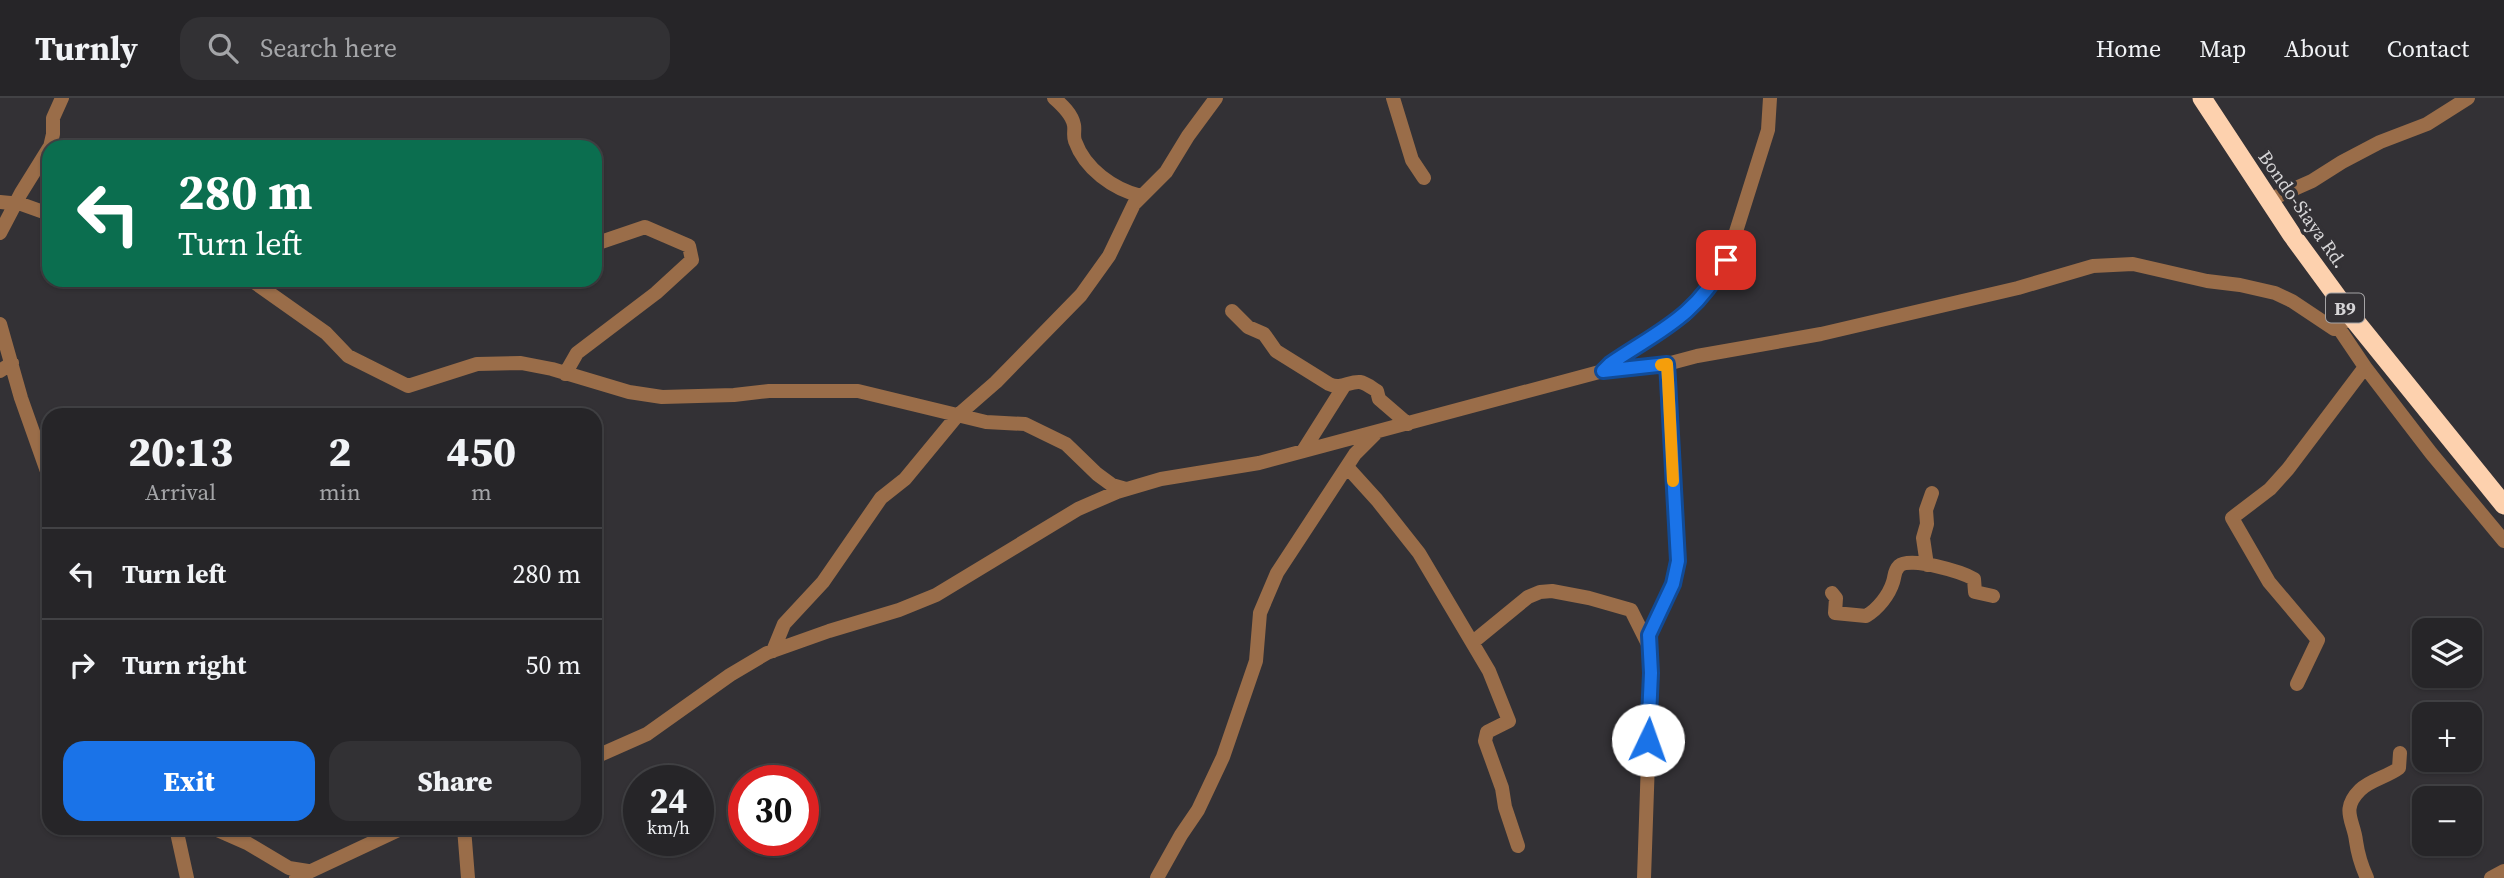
<!DOCTYPE html>
<html lang="en">
<head>
<meta charset="utf-8">
<style>
	body { margin:0; font-family:"Source Serif 4",serif; background:#323134; color:#f1f3f6; height:100vh; display:flex; flex-direction:column; font-size:26px; white-space:nowrap }
	* { box-sizing:border-box; margin:0 }
	p { font-size:23px; color:#a4a5a8 }
	.icon { flex:none; width:38px; height:38px; fill:none; stroke:currentColor; stroke-width:2; stroke-linecap:round; stroke-linejoin:round }
	.map { position:relative; flex:1; overflow:hidden }
	.side { position:absolute; left:42px; top:310px; width:560px; height:427px; display:flex; flex-direction:column; background:#262528; border-radius:21px; box-shadow:0 2px 5px #0004,0 0 0 2px #424245 }
	.side>* { flex:none }
	.guide { position:absolute; left:42px; top:42px; width:560px; height:147px; border-radius:21px; box-shadow:0 2px 5px #0004,0 0 0 2px #424245; background:#0b6e4f; color:#fff; overflow:hidden }
	.controls { position:absolute; left:2412px; top:520px; display:grid; gap:14px }
	.controls a { display:grid; place-items:center; width:70px; height:70px; border-radius:14px; background:#262528; box-shadow:0 2px 5px #0004,0 0 0 2px #424245; font-size:35px }
	.speed { position:absolute; left:623px; top:667px; display:flex; gap:14px; font-size:35px; font-weight:700; text-align:center }
	.speed>* { display:grid; place-content:center; width:91px; height:91px; border-radius:50%; background:#262528; box-shadow:0 2px 5px #0004,0 0 0 2px #424245; line-height:1 }
	.speed small { font-size:18px; font-weight:400 }
	.speed .limit { border:10px solid #d22; background:#fff; color:#111 }
	.pin { position:absolute; display:grid; place-items:center; width:60px; height:60px; color:#fff; margin:-30px; border-radius:14px; box-shadow:0 4px 10px #0006 }
	.me { position:absolute; width:77px; margin:-38px; rotate:3deg; stroke-linejoin:round; filter:drop-shadow(0 0 5px #0008) }
	.turn { display:flex; align-items:center; gap:24px; height:147px; padding:0 21px; font-size:32px }
	.turn .icon { width:91px; height:91px; stroke-width:2.5 }
	.turn b { display:block; font-size:49px; line-height:60px }
	.eta { display:flex; justify-content:space-evenly; align-items:center; height:119px; text-align:center }
	.eta b { font-size:42px; font-weight:800; line-height:49px }
	.button { display:flex; gap:14px; margin-top:auto; padding:14px 21px }
	.button a { flex:1; height:80px; border-radius:21px; background:#1a73e8; color:#fff; font-size:28px; font-weight:800; line-height:80px; text-align:center }
	.button a+a { background:#323134; color:#f1f3f6 }
	ul { padding:0; list-style:none }
	li { display:flex; align-items:center; gap:21px; height:91px; padding:0 21px; border-top:2px solid #424245 }
	li div { flex:1 }
	li b { display:block; font-size:26px }
	li em { font-style:normal }
	header { display:flex; align-items:center; gap:42px; box-sizing:border-box; height:98px; padding:0 35px; background:#262528; border-bottom:2px solid #424245 }
	header strong { font-size:33px }
	nav { display:flex; gap:38px; margin-inline-start:auto; font-size:24px }
	.search { width:490px; height:63px; background:#323134; display:flex; align-items:center; gap:18px; box-sizing:border-box; padding:0 24px; border-radius:21px; color:#a4a5a8; font-size:26px }
	.map>svg:first-child { display:block }
</style>
</head>
<body>
<header>
<strong>Turnly</strong>
<div class="search"><svg class="icon" aria-label="search" viewBox="0 0 24 24"><circle cx="10" cy="10" r="6"/><path d="M15 15l6 6"/></svg>Search here</div>
<nav><a>Home</a><a>Map</a><a>About</a><a>Contact</a></nav>
</header>
<div class="map">
<svg width="2504" height="780" viewBox="0 0 2504 780">
	<rect width="100%" height="100%" fill="#333135"/>
	<g fill="none" stroke-linecap="round" stroke-linejoin="round">
		<path stroke="#9a6d49" stroke-width="14" d="M1054,0C1062,7 1072,16 1074,27C1075,32 1073,38 1075,43C1085,71 1113,91 1141,98
			M1393,0L1412,62L1424,80
			M50,49L53,36V20L62,0
			M2269,102L2312,83L2342,64L2380,44L2427,26L2468,0
			M0,104L21,106L49,116
			M0,135L21,95L49,50
			M251,182L326,235L348,258L408,288L477,266L521,265L552,271L629,294L662,299L734,297L769,293H858L986,324L1025,326L1066,346L1097,376L1112,387L1126,391
			M1232,213L1248,229L1264,236L1276,253L1329,286C1341,292 1349,283 1360,284C1366,285 1372,290 1377,293L1379,301L1408,326
			M0,226L21,300L49,379
			M2365,269L2431,355L2504,443
			M0,273L12,265
			M1603,273L1617,261L1685,217L1699,203L1720,173L1734,140L1768,32L1770,0
			M565,276L577,255L656,195L692,162L689,148L645,129L595,146
			M1303,353L1344,288
			M1348,370L1377,402L1419,455L1489,573L1509,623L1487,634L1485,643L1502,690L1505,709L1518,748
			M1927,467L1923,440L1927,426L1926,412L1932,395
			M1832,495L1836,500L1835,515L1866,518C1878,511 1889,497 1893,484C1895,478 1894,473 1899,468C1910,458 1962,474 1974,481L1975,494L1993,498
			M1473,544L1528,499L1540,494L1552,493L1589,500L1631,512L1648,546
			M773,553L784,526L823,484L881,400L905,381L957,318L996,284L1081,197L1109,158L1134,106L1166,74L1188,38L1216,0
			M2297,586L2318,542L2269,484L2232,420L2270,391L2288,371L2365,269L2338,229
			M595,659L647,636L730,577L767,555L829,533L899,512L936,497L1078,411L1117,394L1161,381L1259,365L1603,273L1667,266L1697,258L1821,236L2018,190L2093,168L2133,166L2207,183L2240,187L2275,195L2292,203L2334,231L2352,219
			M176,730L187,780
			M213,730L247,745L289,770L308,773
			M464,730L468,780
			M296,780L403,730
			M1157,780L1181,737L1198,712L1223,659L1256,563L1260,515L1277,475L1355,356L1375,336
			M1644,780L1651,575L1649,537L1673,486L1678,463L1667,266
			M2367,780C2361,767 2358,757 2356,743C2354,723 2340,712 2360,692C2370,682 2387,679 2399,670L2400,655
			M2491,780L2504,773"/>
		<path stroke="#fdd1ae" stroke-width="19" d="M2202,0L2292,137L2352,219L2504,407"/>
	</g>
	<g fill="none" stroke-linecap="round" stroke-linejoin="round">
		<g stroke="#114b97" stroke-width="18">
			<path id="route" d="M1648,642L1651,575L1649,537L1673,486L1678,463L1668,282L1667,266L1603,273L1610,266C1660,232 1695,220 1726,162"/>
		</g>
		<use href="#route" stroke="#1a73e8" stroke-width="12"/>
		<path stroke="#f59e0b" stroke-width="12" d="M1661,267L1667,266L1668,282L1673,383"/>
	</g>
	<g text-anchor="middle" dominant-baseline="central" stroke-width="7" stroke-linejoin="round" paint-order="stroke">
		<rect fill="#333135" stroke="#a5a4a6" stroke-width="2" x="2326" y="195.5" width="38" height="29" rx="5"/>
		<g font-size="18" font-weight="bold" fill="#d6d5d7">
			<text x="2345" y="210">B9</text>
		</g>
		<g font-size="19" fill="#d6d5d7" stroke="#333135">
			<text transform="translate(2303 111) rotate(55)">Bondo-Siaya Rd.</text>
		</g>
	</g>
</svg>
<div class="controls">
<a><svg class="icon" aria-label="layers" viewBox="0 0 24 24"><path d="M12 4l9 5-9 5-9-5zM3 14l9 5 9-5"/></svg></a>
<a>+</a>
<a>−</a>
</div>
<div class="speed"><div>24<small>km/h</small></div><div class="limit">30</div></div>
<div class="pin" style="left:1726px;top:162px;background:#d93025"><svg class="icon" aria-label="arrive" viewBox="0 0 24 24"><path d="M6 21V4h12l-3 4 3 4H6"/></svg></div>
<svg class="me" style="left:1648px;top:642px" viewBox="-20 -20 40 40"><circle r="19" fill="#fff"/><path d="M0-13L10 11 0 6-10 11z" fill="#1a73e8"/></svg>
<div class="guide">
<div class="turn"><svg class="icon" aria-label="left" viewBox="0 0 24 24"><path d="M17 20v-9H6M10 6l-5 5 5 5"/></svg><div><b>280 m</b>Turn left</div></div>
</div>
<section class="side">
<div class="eta">
<div><b>20:13</b><p>Arrival</p></div>
<div><b>2</b><p>min</p></div>
<div><b>450</b><p>m</p></div>
</div>
<ul>
<li><svg class="icon" aria-label="left" viewBox="0 0 24 24"><path d="M17 20v-9H6M10 6l-5 5 5 5"/></svg><div><b>Turn left</b></div><em>280 m</em></li>
<li><svg class="icon" aria-label="right" viewBox="0 0 24 24"><path d="M7 20v-9h11M14 6l5 5-5 5"/></svg><div><b>Turn right</b></div><em>50 m</em></li>
</ul>
<div class="button"><a>Exit</a><a>Share</a></div>
</section>
</div>
</body>
</html>
